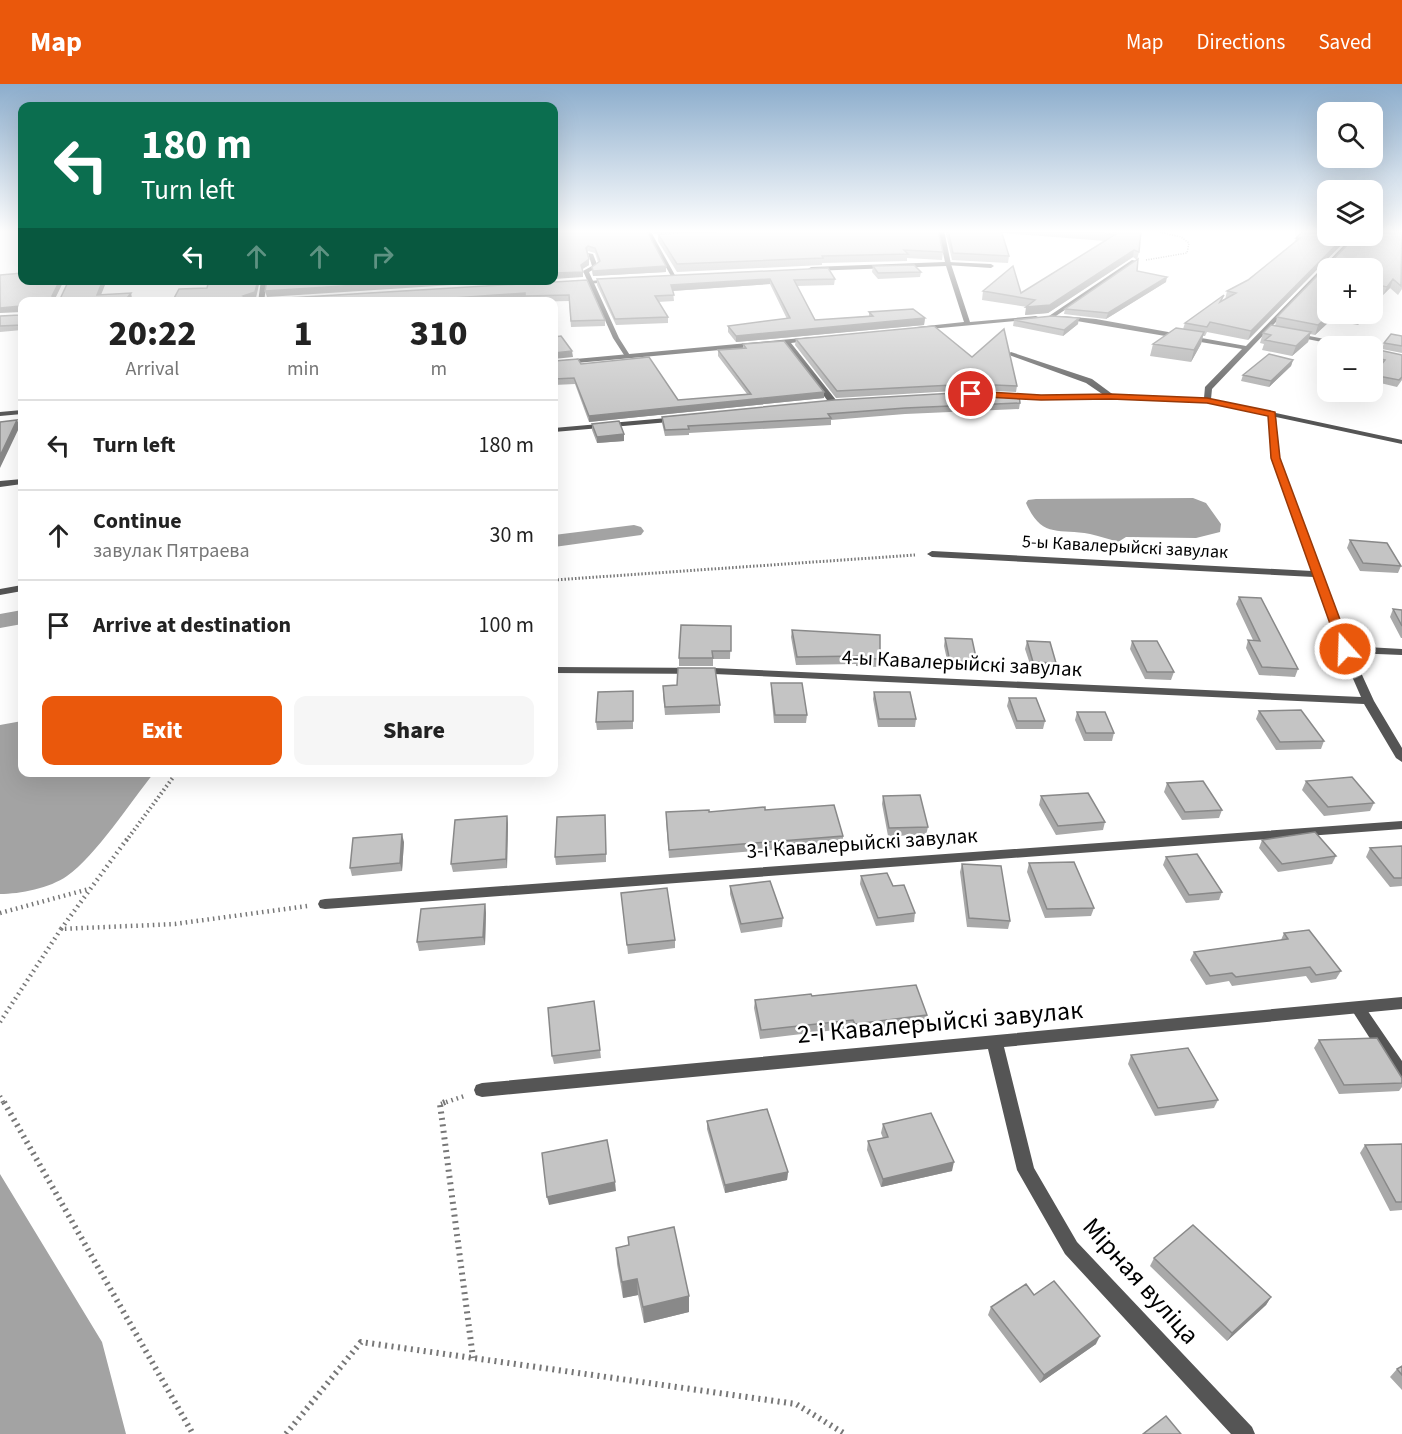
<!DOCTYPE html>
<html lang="en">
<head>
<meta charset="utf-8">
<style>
	body { margin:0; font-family:"Source Sans 3",sans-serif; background:#f6f6f6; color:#222; height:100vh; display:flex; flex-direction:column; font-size:22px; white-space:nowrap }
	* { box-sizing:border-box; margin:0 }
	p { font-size:20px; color:#767676 }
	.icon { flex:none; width:33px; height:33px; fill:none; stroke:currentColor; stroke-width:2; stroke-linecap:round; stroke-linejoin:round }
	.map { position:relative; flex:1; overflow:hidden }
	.side { position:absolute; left:18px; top:213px; width:540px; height:480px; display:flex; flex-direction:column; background:#fff; border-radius:12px; box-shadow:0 6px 24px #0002 }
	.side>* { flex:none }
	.banner { position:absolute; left:18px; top:18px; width:540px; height:183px; border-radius:12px; box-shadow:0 6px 24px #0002; background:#0b6e4f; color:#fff; overflow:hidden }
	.controls { position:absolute; left:1317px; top:18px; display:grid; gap:12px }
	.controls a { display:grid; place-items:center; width:66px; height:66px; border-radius:12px; background:#fff; box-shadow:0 6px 24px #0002; font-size:30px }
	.pin { position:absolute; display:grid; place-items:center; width:51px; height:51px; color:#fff; margin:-26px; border:3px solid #fff; border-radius:50%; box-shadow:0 2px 6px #0007 }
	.me { position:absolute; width:66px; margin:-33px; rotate:340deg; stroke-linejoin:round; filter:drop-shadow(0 0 4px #0008) }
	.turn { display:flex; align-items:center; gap:21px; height:126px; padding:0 24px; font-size:27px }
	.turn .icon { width:78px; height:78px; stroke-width:2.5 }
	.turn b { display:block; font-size:42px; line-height:51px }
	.lanes { display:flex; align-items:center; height:57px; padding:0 24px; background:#0003; justify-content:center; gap:30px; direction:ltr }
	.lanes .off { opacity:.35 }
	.eta { display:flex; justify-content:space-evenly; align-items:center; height:102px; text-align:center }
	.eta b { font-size:36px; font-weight:800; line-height:42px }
	.action { display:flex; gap:12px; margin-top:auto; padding:12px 24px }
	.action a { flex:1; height:69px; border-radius:12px; background:#ea580c; color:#fff; font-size:24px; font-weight:800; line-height:69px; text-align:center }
	.action a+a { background:#f6f6f6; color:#222 }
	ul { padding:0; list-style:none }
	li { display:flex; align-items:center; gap:18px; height:90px; padding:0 24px; border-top:2px solid #e0e0e0 }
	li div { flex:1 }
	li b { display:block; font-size:22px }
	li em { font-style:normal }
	header { display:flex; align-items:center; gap:36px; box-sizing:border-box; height:84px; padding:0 30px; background:#ea580c; color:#fff }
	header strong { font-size:28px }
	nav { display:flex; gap:33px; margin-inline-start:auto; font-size:21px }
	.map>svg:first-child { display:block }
</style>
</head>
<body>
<header>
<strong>Map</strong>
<nav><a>Map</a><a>Directions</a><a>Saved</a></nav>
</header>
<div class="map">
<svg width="1402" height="1350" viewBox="0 0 1402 1350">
	<rect width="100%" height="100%" fill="#fff"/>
	<path fill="#a3a3a3" d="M1193,414L1206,419L1221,440L1220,448L1196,454L1126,453L1118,458C1109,455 1099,452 1090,450C1058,444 1042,455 1026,419L1028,416L1036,415Z
		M22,637V688L154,689C131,717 95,773 67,792C50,804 20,810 0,810V641Z
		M0,1090L102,1258L126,1350H0Z"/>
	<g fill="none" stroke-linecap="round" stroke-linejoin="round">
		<path fill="#a3a3a3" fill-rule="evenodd" d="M634,441L641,443L644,447L641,451L554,463V451Z
			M22,526V540L0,544V530Z"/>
		<path stroke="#777" stroke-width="1.5" stroke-dasharray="1 1.5" stroke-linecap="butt" d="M1146,176L1187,169L1189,159L1181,153L1150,146"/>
		<path stroke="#777" stroke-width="3" stroke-dasharray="1.5 2" stroke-linecap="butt" d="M554,496L915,471"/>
		<path stroke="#777" stroke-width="4" stroke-dasharray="1.5 3" stroke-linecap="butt" d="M126,757L177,688"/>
		<path stroke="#777" stroke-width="4.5" stroke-dasharray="1.5 4" stroke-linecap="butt" d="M127,755L61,845L175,840L307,822
			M0,829L89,805
			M0,938L61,845
			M0,1012L4,1020
			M441,1020L464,1012"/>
		<path stroke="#777" stroke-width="6" stroke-dasharray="2 4.5" stroke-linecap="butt" d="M4,1018L193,1350
			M445,1018L440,1020L473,1274
			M286,1350L361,1258L796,1320L845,1350"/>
		<path fill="#555" fill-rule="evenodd" d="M588,169L593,170L598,183L589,188L619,254L631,273L630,274H626L613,254L583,187L592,182Z
			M948,178L991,180L994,182L991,184L946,181Z
			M1011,268L1092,295L1115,312L1108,314L1086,299L1009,271L1008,270Z
			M1358,918L1363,920L1402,977V997L1396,995L1353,928L1350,924L1353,920Z"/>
		<path fill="#555" fill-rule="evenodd" d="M645,146H650L676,193L671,192Z
			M938,146H944L951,180L970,238L1036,232L1038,233V235L919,246L916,244L917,243L964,238L946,182L811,187L808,185L811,183L945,178Z
			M1353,152H1358L1212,305L1211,315L1402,356V360L1276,333L1279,374L1349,562L1402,565V571L1352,569L1374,617L1402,664V678L1396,674L1364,620L714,590L554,589V583L714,584L1361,613L1340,565L1314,493L932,473L927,470L932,467L1312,487L1271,374L1268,331C1248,327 1226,320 1205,318C1138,312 1070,318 1003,314L999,312L1003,310L1041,312L1111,310L1204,314L1205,303L1242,265L1059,234L1062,232L1096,235L1246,262Z
			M1132,176L1137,177L1053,234H1049V232Z
			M611,195L613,198L572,201L569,199Z
			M261,196H267L264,218H258Z
			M1294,249L1350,260L1353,262H1342L1292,252L1291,251Z
			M812,253L815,255L814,256L791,259L836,316V320H830L785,260L554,281V277Z
			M1372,265L1402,271V275L1372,269Z
			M22,326V330L0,332V328Z
			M678,333L682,335L681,337L554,348V344Z
			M22,395V400L0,403V397Z
			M22,501V507L0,511V505Z
			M1402,737V745L325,825L320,824L318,820L320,816L325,815Z
			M1402,913V925L1004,963L1034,1084L1077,1158L1252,1343L1255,1350H1231L1065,1170L1017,1086L988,965L482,1013L476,1011L474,1006L476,1001L482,999Z"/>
	</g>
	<path fill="#a9a9a9" d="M554,146L666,182V188L593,192L592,189V183L598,178L595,169L588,167L587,169L589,181L582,185L583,193Z
		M651,146H739L694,148L943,168L942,176L907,174V177L822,179V181L677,188L658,157V150H654Z
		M945,146H1141L1139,168L1137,176V187L1166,198L1106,235L1064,230L1065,225L1137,176L1133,173L1048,229L1025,231L1027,223L982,216L983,207L1021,209L1105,157L1002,149L1009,172L1008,179L952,176Z
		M1402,146V205L1398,211L1390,204L1383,211H1379L1372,184L1328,230H1366L1358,241L1331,236L1315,251L1310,250L1308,258L1292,272L1262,266L1264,260L1260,259L1263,249L1275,242L1277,233Z
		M1328,152H1350L1248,256L1207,248L1205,252H1203L1201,260L1191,278L1150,272L1153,260L1183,245L1185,239L1225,216L1227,207L1248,196L1294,159L1296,154Z
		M873,182L921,188L920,193L878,195L872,188Z
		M597,195H835L834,201L797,202L815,236L869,232V228L925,234L924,241L736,258L728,248V242L787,235L770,200L673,207L674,217L658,218L668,233V239L616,241L597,201Z
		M22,196H64L55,214L60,215L101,210L132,214L22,218V246L0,248V232L20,231L22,228Z
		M587,196L605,236V242L571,243L569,217L526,218L525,214L481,218H172L207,204L256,214H287Z
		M1014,236L1078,240L1063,252L1013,242Z
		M1402,252V269L1382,265L1384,259Z
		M796,255L972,273L1017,302L1016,308L971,306L836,314L795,261Z
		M743,260L824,314L589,338L575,300L554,301V277L581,280L678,316L747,310L718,272V266L743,264Z
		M1402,271V296L1397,303L1372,297L1373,291L1381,281L1372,279L1373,273Z
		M1293,276L1291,282L1269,303L1241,297L1243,291Z
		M1020,319L1019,325L905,330L831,336V341L689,349V351L665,352L662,339V333Z
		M592,340L624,350V357L597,359L592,346Z
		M1350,456L1401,482L1398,489L1360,487L1347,464Z
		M1239,513L1298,585L1295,593L1259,591L1246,564L1248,556H1253L1236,520Z
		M1393,525L1402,526V554H1401L1390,533Z
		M731,542L730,575H713V582H679V574Z
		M792,546L880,575L879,583L856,582V580L796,581L791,553Z
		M945,554L977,578L975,586L949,585L944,562Z
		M1027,557L1056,579L1055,587L1032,586L1025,565Z
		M1132,557L1174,588L1171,596L1145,595L1130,565Z
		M771,599L807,631L806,639H774L771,607Z
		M874,608L916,635L915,643H878L873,615Z
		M663,610L720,621V629L665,631Z
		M1009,614L1045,637L1043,645H1016L1007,622Z
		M633,615V645L597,646L596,638Z
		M1259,627L1324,657L1321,665L1276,666L1256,635Z
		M1077,628L1114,649L1112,657H1084L1075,636Z
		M1306,697L1374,719L1370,727L1324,732L1302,706Z
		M1167,699L1222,726L1219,734L1182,736L1164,708Z
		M883,712L928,743L926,751L888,752L882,720Z
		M1041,712L1105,738L1103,746L1056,751L1039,721Z
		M765,726L843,752V760L669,774L666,736L709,728Z
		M507,732L508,740L507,784L453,788L451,780Z
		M606,739V778L556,781L555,773Z
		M1262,756L1336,772L1332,780L1278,788L1259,764Z
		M404,758L402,787L352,792L350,784Z
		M1402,762V802L1390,803L1366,773L1370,764Z
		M1166,773L1222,808L1219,816L1186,819L1163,781Z
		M1029,779L1094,824L1091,832L1045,834L1027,788Z
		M962,780L1010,837L1008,845L967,843L960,788Z
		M861,792L893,802L915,829L914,838L876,842L860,800Z
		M730,802L783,834L782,843L741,849L730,810Z
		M621,809L675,856V864L628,870Z
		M485,820L486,829L485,861L419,867L417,858Z
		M1284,849L1341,887L1336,895L1311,899L1306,892L1232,902L1229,897L1206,901L1190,876L1194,868L1281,856Z
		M812,912L927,931L925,940L853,948L852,944L760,955L754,924L755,916Z
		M594,917L601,974L554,980L552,972Z
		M1319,956L1402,994V1003L1399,1007L1339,1010L1314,964Z
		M1131,971L1218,1016L1214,1024L1155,1032L1128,980Z
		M707,1037L788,1088L787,1096L725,1109L707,1045Z
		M883,1040L952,1087L881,1103L867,1066L868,1057L883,1054L881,1049Z
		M1402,1060V1126L1390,1127L1360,1069L1365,1061Z
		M628,1153L689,1212V1228L644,1239L638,1211L623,1214L617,1180L616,1164L629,1161Z
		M1154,1174L1271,1213L1266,1221L1227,1257L1150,1182Z
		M1034,1211L1096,1260L1040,1299L988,1231L991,1223Z
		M1402,1282V1306L1390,1293L1397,1285Z"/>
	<path fill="#898989" d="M1345,152H1350L1248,256L1251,247Z
		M1134,166L1133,173L1048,229L1025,231L1026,223Z
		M589,175V181L581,186V181Z
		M666,182V188L593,192V187Z
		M583,188V193L554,195V189Z
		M1167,193L1166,198L1106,235L1108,229Z
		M770,195V200L671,207V201Z
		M1393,195L1390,204L1383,211L1387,203Z
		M60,196H64L54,217L52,212Z
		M103,196H107L99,216L97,211Z
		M258,196H260L256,214L247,218L243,212Z
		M435,196H528L267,213L265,207Z
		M1383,202L1379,211L1372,221V216Z
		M131,209L132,214L130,218H124Z
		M525,209V214L481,218H396Z
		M20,222L22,228L0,229V224Z
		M1331,230H1333L1331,236L1315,251L1318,241Z
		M1363,230H1366L1358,241L1361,232Z
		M925,234L924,241L736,258V252Z
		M1079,234L1078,240L1063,252L1064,246Z
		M1204,248L1201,260L1191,278L1194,266Z
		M1311,248L1308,258L1292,272L1296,262Z
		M572,267L573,273L554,275V277V269Z
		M1293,276L1291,282L1269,303L1271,297Z
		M824,308V314L589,338V332Z
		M17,336L20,342L0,384V372Z
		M624,350V357L597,359V353Z
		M507,732L508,740L507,784L506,775Z
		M402,750L404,758L402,787L400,779Z
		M485,820L486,829L485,861L483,853Z
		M954,1078L952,1087L881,1103L883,1095Z
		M788,1088L787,1096L725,1109V1101Z
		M615,1098L616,1107L549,1121L547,1113Z
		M637,1195L638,1211L623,1214L622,1198Z
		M689,1212V1228L644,1239L643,1223Z
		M1271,1213L1266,1221L1227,1257L1232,1249Z
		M1100,1252L1096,1260L1040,1299L1044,1291Z"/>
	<path fill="#c4c4c4" stroke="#898989" stroke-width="1.5" d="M554,146H646L666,182L593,187L592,183L600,177L595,164L588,162L586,164L589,175L581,181L583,188L554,189Z
		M759,146H938L943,168L904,166L908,170L822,172L823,174L677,180L658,150Z
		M948,146H1001L1009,172L953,169Z
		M1055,146H1093L1115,148L1118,146H1141L1139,168L1134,166L1050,221L1026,223L1035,216L983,207L1013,182L1021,209L1116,150Z
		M1305,146H1328V152H1345L1251,247L1210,238L1207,243L1185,239L1224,211L1220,218L1236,209L1227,207L1248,196L1300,154H1296Z
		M1372,146H1402L1401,202L1393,195L1387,203L1383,202L1372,216V184H1328V230H1331L1318,241L1277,233L1356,152H1372Z
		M1138,175L1137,187L1167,193L1108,229L1065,225Z
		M914,181L921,188L878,189L873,182Z
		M828,184L835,195L794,196L815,236L873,232L869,228L913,225L925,234L736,252L728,242L790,234L770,195L671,201L674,211L655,212L668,233L615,235L597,195Z
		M22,189V196H60L52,212L53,214L60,215L69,196H103L97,211L131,209L124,218H22V241L0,242V232L20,231L22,228L20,222L0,224V191Z
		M209,196H258L255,208L243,212L246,214H287L587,196L605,236L571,237L569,211L525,212V209L396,218H172L179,205L207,204Z
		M267,196H435L265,207Z
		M1350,230H1363L1361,232Z
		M1052,232L1079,234L1064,246L1014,236Z
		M1271,241L1311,248L1296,262L1265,256L1271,251L1263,249Z
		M934,242L972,273L1004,245L1017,302L972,300L837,307L796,255Z
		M1176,244L1204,248L1194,266L1153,260Z
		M1391,250L1402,252V262L1384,259Z
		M561,252L572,267L554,269V253Z
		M784,257L824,308L589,332L574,294L554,295V277L578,275L581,280L649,273L678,316L751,310L718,266L746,264L743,260Z
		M1379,266L1402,271V293L1399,296L1373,291L1385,276L1373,273Z
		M1269,270L1293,276L1271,297L1243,291Z
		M972,308L1019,311L1020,319L905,324L828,330L831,334L688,342L689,345L665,346L662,333L834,316Z
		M17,336L0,372V338Z
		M619,337L624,350L597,353L592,340Z
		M1350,456L1387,459L1401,482L1363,479Z
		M1239,513L1261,514L1298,585L1262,583L1248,556L1260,557Z
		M1393,525L1402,526V542Z
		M681,541L731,542V567H712L713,574H679Z
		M792,546L880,551V575L857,574V572L797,573Z
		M945,554L972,555L977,578H950Z
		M1027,557L1050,558L1056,579L1033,578Z
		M1132,557H1157L1174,588H1147Z
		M678,584H715L720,621L665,623L663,602L677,601Z
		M771,599H802L807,631H775Z
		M633,607V637L596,638L598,608Z
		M874,608H910L916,635H879Z
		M1009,614H1036L1045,637H1017Z
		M1301,626L1324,657L1280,658L1259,627Z
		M1077,628H1105L1114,649H1086Z
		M1352,693L1374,719L1328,723L1306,697Z
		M1203,697L1222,726L1185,728L1167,699Z
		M1088,709L1105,738L1058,742L1041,712Z
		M920,711L928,743L889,744L883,712Z
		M834,721L843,752L669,766L666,728L709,726V728L765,723V726Z
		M605,731L606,770L555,773L557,733Z
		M507,732L506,775L451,780L455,736Z
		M1315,748L1336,772L1282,780L1262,756Z
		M402,750L400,779L350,784L353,754Z
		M1402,762V794H1394L1370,764Z
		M1197,770L1222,808L1189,811L1166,773Z
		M1074,778L1094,824L1047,825L1029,779Z
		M962,780L1001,782L1010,837L969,834Z
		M887,789L893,802L904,801L915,829L878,834L861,792Z
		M770,797L783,834L741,840L730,802Z
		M667,804L675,856L627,861L621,809Z
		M485,820L483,853L417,858L421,825Z
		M1309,846L1341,887L1316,891L1310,883L1236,893L1232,889L1210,892L1194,868L1288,855L1284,849Z
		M916,901L927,931L855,940L853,936L761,946L755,916L811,910L812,912Z
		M594,917L600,966L552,972L548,924Z
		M1377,954L1402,994V999L1344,1001L1319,956Z
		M1188,964L1218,1016L1158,1024L1131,971Z
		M767,1025L788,1088L725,1101L707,1037Z
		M931,1029L954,1078L883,1095L868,1057L888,1053L883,1040Z
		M607,1056L615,1098L547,1113L542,1069Z
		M1402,1060V1118H1396L1365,1061Z
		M1193,1141L1271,1213L1232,1249L1154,1174Z
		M674,1143L689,1212L643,1223L637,1195L622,1198L616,1164L629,1161L628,1153Z
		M1054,1197L1100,1252L1044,1291L991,1223L1026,1200L1034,1211Z
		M1402,1282V1291L1397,1285Z
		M1166,1332L1181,1350H1143Z"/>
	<linearGradient id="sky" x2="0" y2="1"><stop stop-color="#8cadcc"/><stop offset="0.44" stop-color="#fff"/><stop offset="1" stop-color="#fff" stop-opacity="0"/></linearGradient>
	<rect width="1402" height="335" fill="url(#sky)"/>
	<path fill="#ea580c" stroke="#983908" stroke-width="1.5" d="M971,307L1041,311L1111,310L1207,314L1275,328L1280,374L1351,565L1345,569L1339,565L1271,374L1268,332L1207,319L1111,315L1041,316L968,312L967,310Z"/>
	<g text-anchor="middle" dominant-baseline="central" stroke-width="5" stroke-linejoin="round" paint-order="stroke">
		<g font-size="18" fill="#000" stroke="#fff">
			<text transform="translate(1125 463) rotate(3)">5-ы Кавалерыйскі завулак</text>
		</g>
		<g font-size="21" fill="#000" stroke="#fff">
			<text transform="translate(962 579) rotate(3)">4-ы Кавалерыйскі завулак</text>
			<text transform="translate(862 759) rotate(-4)">3-і Кавалерыйскі завулак</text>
		</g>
		<g font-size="26" fill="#000" stroke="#fff">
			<text transform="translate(940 938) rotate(-5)">2-і Кавалерыйскі завулак</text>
			<text transform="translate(1141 1197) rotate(48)">Мірная вуліца</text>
		</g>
	</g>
</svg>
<div class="controls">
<a><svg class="icon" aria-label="search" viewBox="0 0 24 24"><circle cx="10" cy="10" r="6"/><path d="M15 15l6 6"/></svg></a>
<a><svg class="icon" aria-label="layers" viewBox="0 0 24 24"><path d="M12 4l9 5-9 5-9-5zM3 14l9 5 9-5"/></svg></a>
<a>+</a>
<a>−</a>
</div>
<div class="pin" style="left:971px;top:310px;background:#d93025"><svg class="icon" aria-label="arrive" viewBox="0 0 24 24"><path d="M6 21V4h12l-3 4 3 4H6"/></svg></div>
<svg class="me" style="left:1345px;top:565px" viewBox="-20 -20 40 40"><circle r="17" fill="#ea580c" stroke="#fff" stroke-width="3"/><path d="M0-11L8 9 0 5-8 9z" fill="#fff"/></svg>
<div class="banner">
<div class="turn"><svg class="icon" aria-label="left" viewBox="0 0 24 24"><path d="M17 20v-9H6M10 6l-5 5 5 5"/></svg><div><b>180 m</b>Turn left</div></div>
<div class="lanes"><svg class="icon" aria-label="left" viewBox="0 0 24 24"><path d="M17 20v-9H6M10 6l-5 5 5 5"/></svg><svg class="icon off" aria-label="ahead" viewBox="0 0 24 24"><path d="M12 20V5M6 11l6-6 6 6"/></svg><svg class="icon off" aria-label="ahead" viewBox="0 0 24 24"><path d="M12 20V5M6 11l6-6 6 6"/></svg><svg class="icon off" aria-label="right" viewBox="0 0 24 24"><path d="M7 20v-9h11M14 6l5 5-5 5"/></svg></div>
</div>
<section class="side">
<div class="eta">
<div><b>20:22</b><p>Arrival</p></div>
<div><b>1</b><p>min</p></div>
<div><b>310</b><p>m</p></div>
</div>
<ul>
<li><svg class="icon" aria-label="left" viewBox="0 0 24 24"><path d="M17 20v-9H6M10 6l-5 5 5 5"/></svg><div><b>Turn left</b></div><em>180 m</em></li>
<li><svg class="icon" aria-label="ahead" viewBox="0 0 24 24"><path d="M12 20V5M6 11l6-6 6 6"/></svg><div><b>Continue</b><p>завулак Пятраева</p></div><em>30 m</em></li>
<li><svg class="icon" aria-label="arrive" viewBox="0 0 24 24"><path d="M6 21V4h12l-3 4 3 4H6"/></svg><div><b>Arrive at destination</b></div><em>100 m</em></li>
</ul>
<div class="action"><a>Exit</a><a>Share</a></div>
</section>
</div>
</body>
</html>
